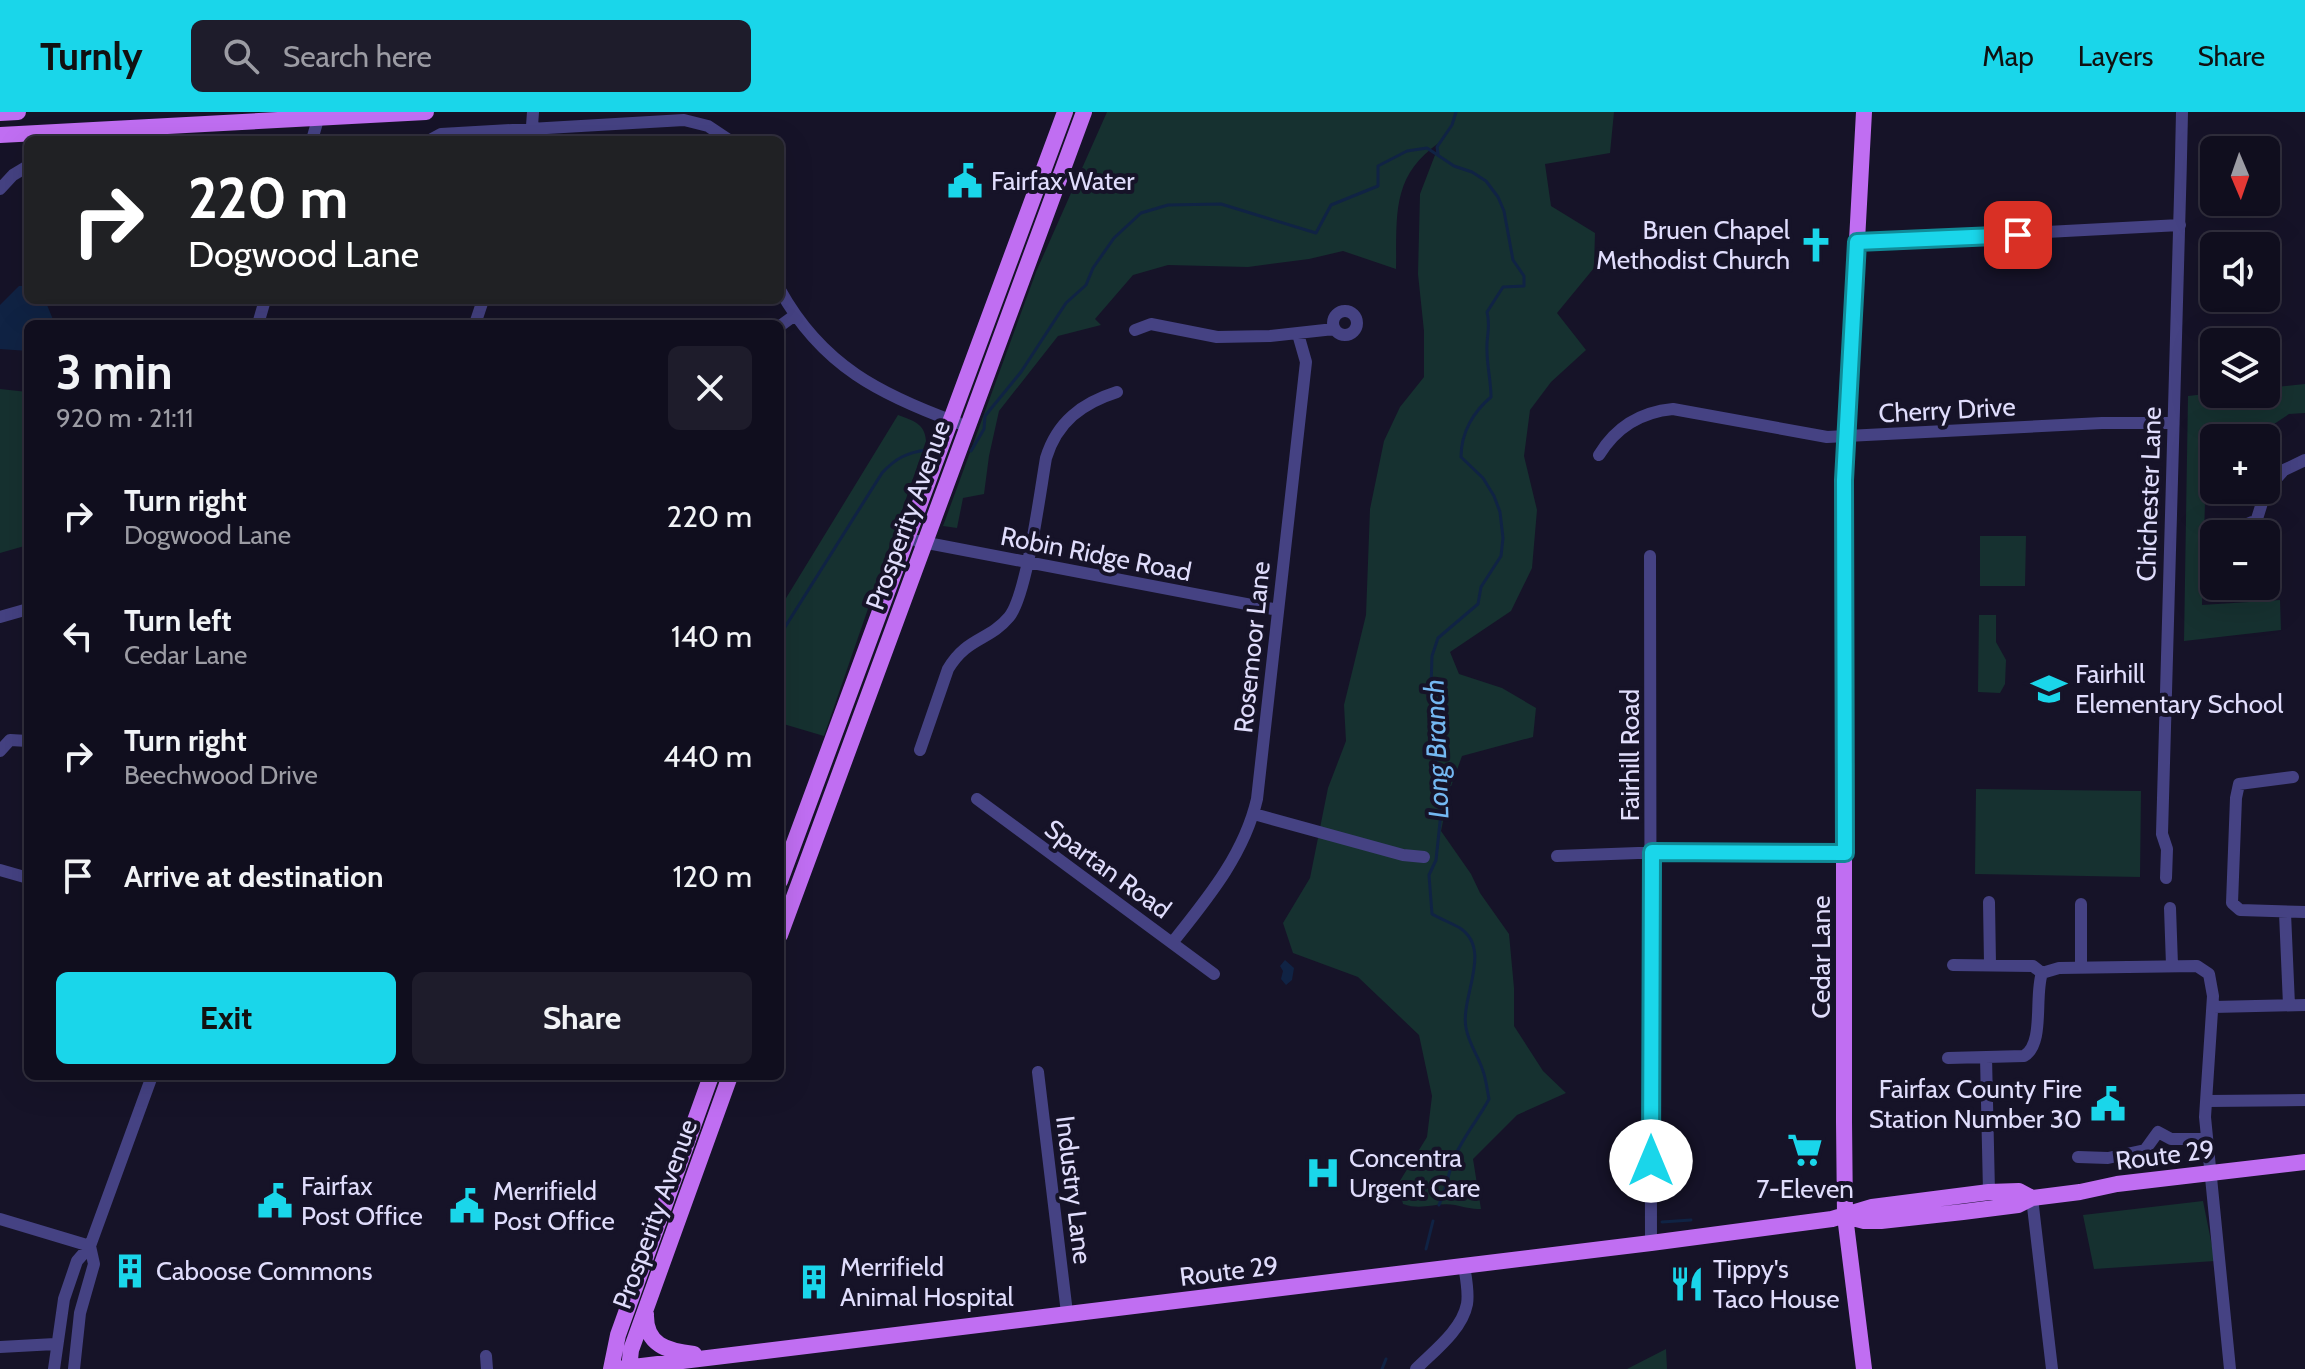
<!DOCTYPE html>
<html lang="en">
<head>
<meta charset="utf-8">
<style>
	body { margin:0; font-family:Cabin,sans-serif; background:#1e1c2b; color:#f1f3f6; height:100vh; display:flex; flex-direction:column; font-size:30px; white-space:nowrap }
	* { box-sizing:border-box; margin:0 }
	p { font-size:26px; color:#9c9ca4 }
	.icon { flex:none; width:44px; height:44px; fill:none; stroke:currentColor; stroke-width:2; stroke-linecap:round; stroke-linejoin:round }
	.map { position:relative; flex:1; overflow:hidden }
	.details { position:absolute; left:24px; top:208px; width:760px; height:760px; display:flex; flex-direction:column; background:#100e1e; border-radius:12px; box-shadow:0 8px 32px #0002,0 0 0 2px #302e3c }
	.details>* { flex:none }
	.guide { position:absolute; left:24px; top:24px; width:760px; height:168px; border-radius:12px; box-shadow:0 8px 32px #0002,0 0 0 2px #302e3c; background:#202124; color:#fff; overflow:hidden }
	.needle { width:52px; rotate:178deg }
	.fabs { position:absolute; left:2200px; top:24px; display:grid; gap:16px }
	.fabs a { display:grid; place-items:center; width:80px; height:80px; border-radius:12px; background:#100e1e; box-shadow:0 8px 32px #0002,0 0 0 2px #302e3c; font-size:40px }
	.pin { position:absolute; display:grid; place-items:center; width:68px; height:68px; color:#fff; margin:-34px; border-radius:16px; box-shadow:0 4px 12px #0006 }
	.me { position:absolute; width:88px; margin:-44px; rotate:0deg; stroke-linejoin:round; filter:drop-shadow(0 0 6px #0008) }
	.turn { display:flex; align-items:center; gap:28px; height:168px; padding:0 32px; font-size:36px }
	.turn .icon { width:104px; height:104px; stroke-width:2.5 }
	.turn b { display:block; font-size:56px; line-height:68px }
	.round { display:grid; place-items:center; flex:none; width:84px; height:84px; border-radius:12px; background:#1e1c2b }
	.head { display:flex; align-items:center; justify-content:space-between; height:136px; padding:0 32px }
	h1 { font-size:48px; font-weight:800; line-height:60px }
	.primary-button { display:flex; gap:16px; margin-top:auto; padding:16px 32px }
	.primary-button a { flex:1; height:92px; border-radius:12px; background:#1ad6ea; color:#111; font-size:32px; font-weight:800; line-height:92px; text-align:center }
	.primary-button a+a { background:#1e1c2b; color:#f1f3f6 }
	ul { padding:0; list-style:none }
	li { display:flex; align-items:center; gap:24px; height:120px; padding:0 32px }
	li div { flex:1 }
	li b { display:block; font-size:30px }
	li em { font-style:normal }
	header { display:flex; align-items:center; gap:48px; box-sizing:border-box; height:112px; padding:0 40px; background:#1ad6ea; color:#111 }
	header strong { font-size:38px }
	nav { display:flex; gap:44px; margin-inline-start:auto; font-size:28px }
	.search { width:560px; height:72px; background:#1e1c2b; display:flex; align-items:center; gap:20px; box-sizing:border-box; padding:0 28px; border-radius:12px; color:#9c9ca4; font-size:30px }
	.map>svg:first-child { display:block }
</style>
</head>
<body>
<header>
<strong>Turnly</strong>
<div class="search"><svg class="icon" aria-label="search" viewBox="0 0 24 24"><circle cx="10" cy="10" r="6"/><path d="M15 15l6 6"/></svg>Search here</div>
<nav><a>Map</a><a>Layers</a><a>Share</a></nav>
</header>
<div class="map">
<svg width="2305" height="1257" viewBox="0 0 2305 1257">
	<rect width="100%" height="100%" fill="#161328"/>
	<path fill="#163130" d="M1107,0H1614L1610,41L1545,52L1551,94L1595,121L1594,156L1557,201L1586,238L1551,270L1530,298L1524,344L1537,398L1532,456L1511,499L1450,540L1459,562L1502,576L1536,596L1533,625L1462,644L1449,680L1441,719L1471,762L1480,781L1509,822L1514,876V914L1543,959L1566,981L1517,1003L1473,1047L1481,1097C1471,1097 1464,1095 1455,1093C1436,1090 1422,1099 1403,1092L1398,1072L1427,1025L1432,984L1419,923L1358,865L1293,841L1283,811L1310,766L1328,676L1346,629L1344,593L1366,503L1370,397L1384,329L1400,295L1424,265V219L1418,162L1420,82L1440,30C1391,64 1397,102 1396,157L1343,139L1309,147L1248,155L1168,153L1133,163L1095,207L1101,213L1058,224L999,299L989,344L984,382L963,386L957,416L943,414L1036,160Z
		M2305,272V301L2289,302L2253,326H2214V375L2205,390L2202,493L2280,488L2281,518L2184,529L2188,284L2214,281L2266,282V276Z
		M0,277L28,280V433L0,441Z
		M898,303C913,309 925,311 926,329L824,624L780,611V496Z
		M1980,424H2026L2025,474H1980Z
		M1979,503H1996V530L2006,548L2005,572L2000,581L1978,580Z
		M1976,677L2141,679L2140,765L1975,762Z
		M2203,1089L2215,1149L2094,1157L2083,1103Z
		M1666,1237L1667,1257H1627Z"/>
	<path fill="#102344" d="M19,174H28V188H45L54,210V212H28V239L0,237V193Z
		M1285,848L1294,856L1292,868L1286,873L1281,867L1283,859L1280,854Z"/>
	<g fill="none" stroke-linecap="round" stroke-linejoin="round">
		<path stroke="#102344" stroke-width="3" d="M1438,42L1437,35L1452,13L1456,0
			M971,339L984,317L985,304L1021,260L1066,191L1086,173L1093,156L1114,126L1141,101L1168,93L1221,92L1316,121L1331,93L1378,74V54L1407,39L1427,36L1454,54L1472,60L1486,69L1498,85L1504,99L1513,148L1524,164V174L1503,175L1487,200C1491,216 1486,224 1487,239C1487,254 1491,269 1491,285C1473,300 1461,321 1461,345L1483,366L1494,384L1500,400L1503,426L1501,444L1481,475L1478,492L1438,526L1432,544L1431,575L1435,588L1431,625L1437,644L1436,677L1441,701L1436,748L1429,763L1432,802C1441,807 1451,811 1460,816C1493,838 1460,885 1466,916C1469,932 1477,942 1482,956C1486,966 1487,977 1489,987C1478,1008 1461,1027 1453,1049C1448,1064 1445,1079 1439,1093
			M780,523L882,361C896,346 906,341 926,338
			M1662,1110L1691,1108
			M1426,1137L1433,1109
			M1382,1257L1386,1247"/>
		<path stroke="#454283" stroke-width="12" d="M312,28L320,0
			M430,28L441,22L684,8L708,14L729,28
			M531,28L533,0
			M0,77L13,63L28,54
			M1857,130L2180,113
			M780,178C822,254 881,283 958,311
			M1333 211a12 12 0 1 1 24 0a12 12 0 1 1-24 0Z
			M258,212L265,188
			M475,212L483,188
			M780,214L795,203
			M1135,218L1151,212L1217,225L1270,224L1334,217
			M1599,343C1616,315 1641,300 1673,297L1827,325L2102,311H2173
			M2266,378L2284,358L2305,348
			M2256,410L2266,378
			M2241,422L2245,413L2252,410L2260,411L2265,422
			M917,429L1278,498
			M1650,444L1651,1131
			M0,505L28,497
			M920,638L948,557C967,525 989,529 1009,505C1027,483 1040,380 1046,346C1057,310 1082,291 1117,280
			M0,639L10,628L28,629
			M2293,665L2239,672L2236,686L2232,791L2240,798L2305,800
			M977,687L1214,862
			M1254,702L1403,743L1424,745
			M1557,744L1665,740L1845,741
			M0,758L28,766
			M2166,766L2167,737L2162,722C2168,482 2177,241 2182,0
			M1989,790L1990,852
			M2170,796L2172,853
			M2285,801L2289,893
			M1172,831C1207,787 1244,743 1257,687L1306,250L1298,222
			M1953,853L2033,854L2042,861
			M2081,855V792
			M2213,895L2305,893
			M1986,945L1989,1080
			M1948,946L2024,944C2045,932 2034,884 2042,861L2059,856L2197,854L2209,862L2213,884L2205,1005L2230,1257
			M1038,960L1067,1201
			M2208,989L2305,988
			M2078,1045L2108,1046L2145,1038L2158,1020L2171,1027H2206
			M2032,1086L2052,1257
			M0,1107L90,1134
			M0,1235L55,1232
			M486,1244L487,1257
			M54,1257L64,1187L77,1149L90,1134L152,964
			M74,1257L80,1201L94,1152L90,1134
			M1416,1257C1434,1239 1462,1218 1467,1192C1469,1180 1466,1166 1464,1154"/>
		<path stroke="#c06ef2" stroke-width="16" d="M1864,0L1844,368V1010L1845,1104L1864,1257
			M0,1L18,0
			M0,23L426,0
			M780,769L1065,0
			M780,823L1084,0
			M1845,1104L1864,1109H1881L1963,1100L2018,1093L2032,1086L2080,1080L2117,1072L2305,1050
			M646,1202C645,1233 667,1239 694,1242
			M611,1257L618,1223L711,964
			M617,1257L1651,1131L1832,1107L1872,1095L1989,1080L2019,1079L2032,1086
			M629,1257L631,1238L730,964"/>
	</g>
	<g fill="none" stroke-linecap="round" stroke-linejoin="round">
		<g stroke="#118b98" stroke-width="20">
			<path id="route" d="M1651,1049L1652,740L1845,741L1844,368L1857,130L2018,123"/>
		</g>
		<use href="#route" stroke="#1ad6ea" stroke-width="14"/>
	</g>
	<defs>
		<g id="civic-bare" transform="scale(2.76)"><path d="M-.6-6.5H3V-4.5H.6V-3L4-1V1h2V6H-6V1h2V-1L-.6-3ZM-1.2 2.5V6h2.4V2.5Z" fill="#1ad6ea" stroke="#161328" stroke-width="2.5" paint-order="stroke"/></g>
		<g id="church-bare" transform="scale(2.76)"><path d="M-1.2-6h2.4v3.5h3.3v2.4h-3.3V6h-2.4V-.1h-3.3v-2.4h3.3Z" fill="#1ad6ea" stroke="#161328" stroke-width="2.5" paint-order="stroke"/></g>
		<g id="school-bare" transform="scale(2.76)"><path d="M0-5L7-2L0 1L-7-2ZM-4 1L0 2.5L4 1V4Q0 6-4 4Z" fill="#1ad6ea" stroke="#161328" stroke-width="2.5" paint-order="stroke"/></g>
		<g id="supermarket-bare" transform="scale(2.76)"><path d="M-6-5.5h2.5l.6 2H6L4.5 2H-2.5L-4.4-4H-6ZM-1.5 3.2a1.3 1.3 0 1 0 .1 0ZM3 3.2a1.3 1.3 0 1 0 .1 0Z" fill="#1ad6ea" stroke="#161328" stroke-width="2.5" paint-order="stroke"/></g>
		<g id="hospital-bare" transform="scale(2.76)"><path d="M-5-5h3v3.5h4V-5h3V5h-3V1.5h-4V5h-3Z" fill="#1ad6ea" stroke="#161328" stroke-width="2.5" paint-order="stroke"/></g>
		<g id="building-bare" transform="scale(2.76)"><path d="M-4-6H4V6H1V3H-1V6H-4ZM-2.5-4.3h1.7v1.8h-1.7ZM.8-4.3h1.7v1.8H.8ZM-2.5-1h1.7V.8h-1.7ZM.8-1h1.7V.8H.8Z" fill="#1ad6ea" stroke="#161328" stroke-width="2.5" paint-order="stroke"/></g>
		<g id="restaurant-bare" transform="scale(2.76)"><path d="M-5-6h1v4h1v-4h1v4h1v-4h1v5L-1.5 .5V6h-2V.5L-5-1ZM5-6V6H3V1.5H1.5Q1.5-4 5-6Z" fill="#1ad6ea" stroke="#161328" stroke-width="2.5" paint-order="stroke"/></g>
	</defs>
	<g fill-rule="evenodd">
		<use href="#civic-bare" x="965" y="69"/>
		<use href="#church-bare" x="1816" y="133"/>
		<use href="#school-bare" x="2049" y="577"/>
		<use href="#civic-bare" x="2108" y="992"/>
		<use href="#supermarket-bare" x="1805" y="1038"/>
		<use href="#hospital-bare" x="1323" y="1061"/>
		<use href="#civic-bare" x="275" y="1089"/>
		<use href="#civic-bare" x="467" y="1094"/>
		<use href="#building-bare" x="130" y="1159"/>
		<use href="#building-bare" x="814" y="1170"/>
		<use href="#restaurant-bare" x="1687" y="1172"/>
	</g>
	<g text-anchor="middle" dominant-baseline="central" stroke-width="8" stroke-linejoin="round" paint-order="stroke">
		<g font-size="26" fill="#e0ddfc" stroke="#161328" text-anchor="start">
			<text x="991" y="69">Fairfax Water</text>
			<text x="1790" y="118" text-anchor="end">Bruen Chapel<tspan x="1790" dy="30">Methodist Church</tspan></text>
			<text x="2075" y="562">Fairhill<tspan x="2075" dy="30">Elementary School</tspan></text>
			<text x="2082" y="977" text-anchor="end">Fairfax County Fire<tspan x="2082" dy="30">Station Number 30</tspan></text>
			<text x="1349" y="1046">Concentra<tspan x="1349" dy="30">Urgent Care</tspan></text>
			<text x="301" y="1074">Fairfax<tspan x="301" dy="30">Post Office</tspan></text>
			<text x="1805" y="1077" text-anchor="middle">7-Eleven</text>
			<text x="493" y="1079">Merrifield<tspan x="493" dy="30">Post Office</tspan></text>
			<text x="840" y="1155">Merrifield<tspan x="840" dy="30">Animal Hospital</tspan></text>
			<text x="1713" y="1157">Tippy's<tspan x="1713" dy="30">Taco House</tspan></text>
			<text x="156" y="1159">Caboose Commons</text>
		</g>
		<g font-size="26" fill="#e0ddfc" stroke="#161328">
			<text transform="translate(1947 298) rotate(-3)">Cherry Drive</text>
			<text transform="translate(2149 382) rotate(-88)">Chichester Lane</text>
			<text transform="translate(908 403) rotate(-70)">Prosperity Avenue</text>
			<text transform="translate(1096 442) rotate(11)">Robin Ridge Road</text>
			<text transform="translate(1252 535) rotate(-84)">Rosemoor Lane</text>
			<text transform="translate(1630 643) rotate(-90)">Fairhill Road</text>
			<text transform="translate(1108 757) rotate(36)">Spartan Road</text>
			<text transform="translate(1821 845) rotate(-90)">Cedar Lane</text>
			<text transform="translate(2165 1043) rotate(-7)">Route 29</text>
			<text transform="translate(1074 1078) rotate(83)">Industry Lane</text>
			<text transform="translate(655 1102) rotate(-70)">Prosperity Avenue</text>
			<text transform="translate(1229 1159) rotate(-7)">Route 29</text>
		</g>
		<g font-size="28" font-style="italic" fill="#74b8f2" stroke="#161328">
			<text transform="translate(1436 637) rotate(-92)">Long Branch</text>
		</g>
	</g>
</svg>
<div class="fabs">
<a><svg class="needle" viewBox="-14 -14 28 28"><path d="M0-13l5 13h-10z" fill="#e53935"/><path d="M0 13l5-13h-10z" fill="#9c9ca4"/></svg></a>
<a><svg class="icon" aria-label="sound" viewBox="0 0 24 24"><path d="M4 9h4l5-4v14l-5-4H4zM17 9q2 3 0 6"/></svg></a>
<a><svg class="icon" aria-label="layers" viewBox="0 0 24 24"><path d="M12 4l9 5-9 5-9-5zM3 14l9 5 9-5"/></svg></a>
<a>+</a>
<a>−</a>
</div>
<div class="pin" style="left:2018px;top:123px;background:#d93025"><svg class="icon" aria-label="arrive" viewBox="0 0 24 24"><path d="M6 21V4h12l-3 4 3 4H6"/></svg></div>
<svg class="me" style="left:1651px;top:1049px" viewBox="-20 -20 40 40"><circle r="19" fill="#fff"/><path d="M0-13L10 11 0 6-10 11z" fill="#1ad6ea"/></svg>
<div class="guide">
<div class="turn"><svg class="icon" aria-label="right" viewBox="0 0 24 24"><path d="M7 20v-9h11M14 6l5 5-5 5"/></svg><div><b>220 m</b>Dogwood Lane</div></div>
</div>
<section class="details">
<div class="head"><div><h1>3 min</h1><p>920 m · 21:11</p></div><a class="round"><svg class="icon" aria-label="close" viewBox="0 0 24 24"><path d="M6 6l12 12M18 6L6 18"/></svg></a></div>
<ul>
<li><svg class="icon" aria-label="right" viewBox="0 0 24 24"><path d="M7 20v-9h11M14 6l5 5-5 5"/></svg><div><b>Turn right</b><p>Dogwood Lane</p></div><em>220 m</em></li>
<li><svg class="icon" aria-label="left" viewBox="0 0 24 24"><path d="M17 20v-9H6M10 6l-5 5 5 5"/></svg><div><b>Turn left</b><p>Cedar Lane</p></div><em>140 m</em></li>
<li><svg class="icon" aria-label="right" viewBox="0 0 24 24"><path d="M7 20v-9h11M14 6l5 5-5 5"/></svg><div><b>Turn right</b><p>Beechwood Drive</p></div><em>440 m</em></li>
<li><svg class="icon" aria-label="arrive" viewBox="0 0 24 24"><path d="M6 21V4h12l-3 4 3 4H6"/></svg><div><b>Arrive at destination</b></div><em>120 m</em></li>
</ul>
<div class="primary-button"><a>Exit</a><a>Share</a></div>
</section>
</div>
</body>
</html>
